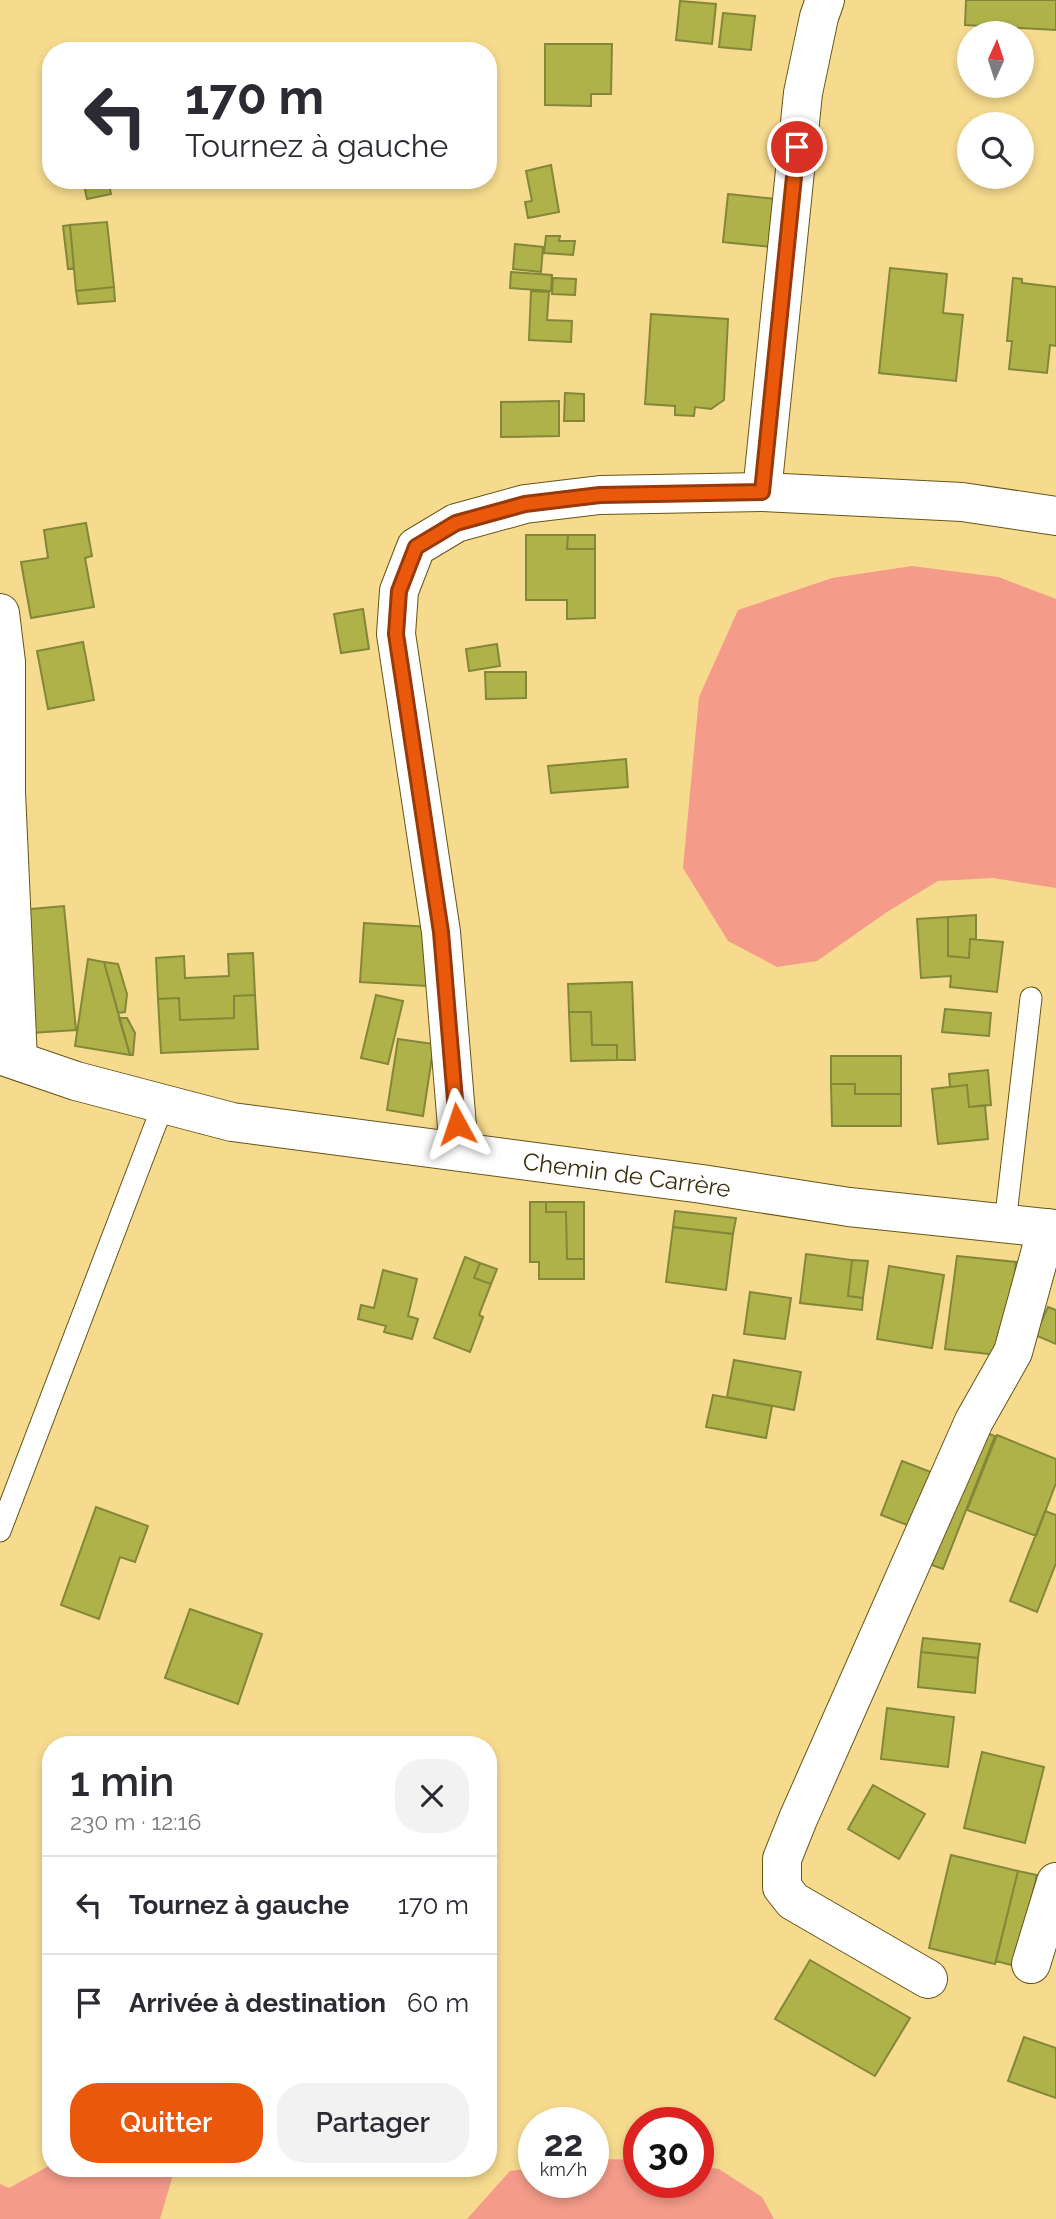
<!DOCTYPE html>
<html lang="fr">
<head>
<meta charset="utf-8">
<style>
	body { margin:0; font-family:Raleway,sans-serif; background:#f2f2f3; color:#2b2b33; height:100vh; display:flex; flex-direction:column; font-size:26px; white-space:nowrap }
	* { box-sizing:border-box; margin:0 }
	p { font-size:23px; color:#7c7c81 }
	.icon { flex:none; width:38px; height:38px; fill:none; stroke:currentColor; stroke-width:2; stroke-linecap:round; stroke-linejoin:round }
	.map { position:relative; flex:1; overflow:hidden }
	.details { position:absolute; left:42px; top:1736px; width:455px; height:441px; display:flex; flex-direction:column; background:#fff; border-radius:28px; box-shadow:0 4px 10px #0003 }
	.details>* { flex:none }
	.top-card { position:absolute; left:42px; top:42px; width:455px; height:147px; border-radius:28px; box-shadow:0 4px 10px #0003; background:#fff; color:#2b2b33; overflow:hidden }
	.needle { width:46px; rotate:3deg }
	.buttons { position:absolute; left:957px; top:21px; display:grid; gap:14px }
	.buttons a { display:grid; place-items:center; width:77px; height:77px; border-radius:50%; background:#fff; box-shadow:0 4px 10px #0003; font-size:35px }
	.speed { position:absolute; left:518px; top:2107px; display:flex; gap:14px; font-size:35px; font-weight:700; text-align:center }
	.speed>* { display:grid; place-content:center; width:91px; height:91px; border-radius:50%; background:#fff; box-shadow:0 4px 10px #0003; line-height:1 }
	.speed small { font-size:18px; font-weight:400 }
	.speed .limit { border:10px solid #d22; background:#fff; color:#111 }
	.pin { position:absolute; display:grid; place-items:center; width:60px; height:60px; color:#fff; margin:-30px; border:4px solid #fff; border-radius:50%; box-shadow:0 2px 7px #0007 }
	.me { position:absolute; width:77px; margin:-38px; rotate:355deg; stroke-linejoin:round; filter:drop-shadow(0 0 5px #0008) }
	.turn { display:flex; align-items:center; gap:24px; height:147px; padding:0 28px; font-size:32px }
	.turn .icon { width:91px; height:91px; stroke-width:2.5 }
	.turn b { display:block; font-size:49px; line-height:60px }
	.round { display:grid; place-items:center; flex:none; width:74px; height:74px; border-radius:28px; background:#f2f2f3 }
	.headline { display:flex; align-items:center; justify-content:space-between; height:119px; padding:0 28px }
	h1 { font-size:42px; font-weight:600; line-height:52px }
	.action { display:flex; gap:14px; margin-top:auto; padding:14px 28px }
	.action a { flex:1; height:80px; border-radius:28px; background:#ea580c; color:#fff; font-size:28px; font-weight:600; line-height:80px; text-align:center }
	.action a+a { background:#f2f2f3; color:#2b2b33 }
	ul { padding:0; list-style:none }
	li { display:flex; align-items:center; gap:21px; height:98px; padding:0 28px; border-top:2px solid #e1e1e2 }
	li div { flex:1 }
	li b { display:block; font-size:26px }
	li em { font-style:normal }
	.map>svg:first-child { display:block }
</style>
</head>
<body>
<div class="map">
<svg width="1056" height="2219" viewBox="0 0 1056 2219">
	<rect width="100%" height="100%" fill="#f6db8e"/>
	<path fill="#f49b8a" d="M912,566L998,577L1056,599V888L993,878L938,881L887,912L817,961L777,967L728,941L683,868L699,697L738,610L832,578Z
		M598,2159L639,2160V2182H698V2166L719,2169L762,2197L774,2219H467L510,2171L534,2168V2182H593V2160Z
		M51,2162V2168H175L160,2219H0V2184L9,2188L47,2167Z"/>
	<path fill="#aeb249" stroke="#838739" stroke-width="2" d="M966,0H1056V30L965,25Z
		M680,1L716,4L712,44L676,40Z
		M723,13L755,16L751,50L719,47Z
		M545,44H612L611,94H591V106L545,105Z
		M551,165L559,212L528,218L525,202L532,201L526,171Z
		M83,180H108L111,194L87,199Z
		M728,194L776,199L772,247L723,242Z
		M107,222L114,287L76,291L70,225Z
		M70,225L74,268L68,269L63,226Z
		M546,236H560L559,241H575L573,255L544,253Z
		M515,244L543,247L541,272L513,269Z
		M890,268L947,274L943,313L963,315L956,381L879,373Z
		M511,272L552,275L551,291L510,288Z
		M553,278L576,279L575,295L552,294Z
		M1013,278L1022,279V283L1056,287V346L1050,345L1047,373L1009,369L1012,341H1007Z
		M114,287L115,301L78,304L76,291Z
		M531,291L549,292L547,320L572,321L571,342L529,340Z
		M651,314L728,319L724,400L711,409L695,407L694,416L675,415V406L645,404Z
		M565,393L584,394V421H564Z
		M559,401V436L501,437V402Z
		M86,523L92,556L85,558L94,607L31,618L21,562L48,558L44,530Z
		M526,535H568L567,549H595V618L567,619V600H526Z
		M568,535H595V549H567Z
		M363,609L369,649L341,653L334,614Z
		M83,642L94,700L48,709L37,651Z
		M497,644L500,666L469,671L466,649Z
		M485,672H526V698L486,699Z
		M626,759L628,787L551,793L548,766Z
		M64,906L76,1030L31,1033L20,910Z
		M976,915V939H970L969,958L948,956V917Z
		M948,917V956L969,958L970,939L1003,942L997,992L950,987L951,976L921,978L917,919Z
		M364,923L430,927L427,986L360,982Z
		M253,953L255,995L234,996V1018L180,1020L179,998L158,999L156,958L184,956L185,978L229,976L228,954Z
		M88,959L104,962L130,1055L75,1046Z
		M104,962L118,964L127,994L125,1012L118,1013Z
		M632,982L635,1060H617V1045H592L591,1012H569L568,984Z
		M255,995L258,1049L161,1053L158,999L179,998L180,1020L234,1018V996Z
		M376,995L403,1001L388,1064L361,1058Z
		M945,1009L991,1013L989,1036L942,1032Z
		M569,1012H591L592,1045H617V1060L571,1061Z
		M119,1018H127L135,1033L133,1055H130Z
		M398,1039L434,1044L423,1116L387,1110Z
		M831,1056H901V1094H855V1084H831Z
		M988,1070L991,1105L969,1107L967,1085L950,1087L949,1074Z
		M831,1084H855V1094H901V1126H832Z
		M967,1085L969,1107L985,1105L988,1139L938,1144L932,1089Z
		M530,1202H546V1212H566L567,1259H584V1279H539V1262H530Z
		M546,1202H584V1259H567L566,1212H546Z
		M675,1211L736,1218L733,1234L673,1227Z
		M673,1227L733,1234L726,1290L666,1282Z
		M806,1254L852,1260L848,1296L863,1298L862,1310L800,1303Z
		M957,1256L1016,1262L1006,1356L945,1349Z
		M465,1257L480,1263L474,1278L491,1284L479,1315L483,1317L470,1352L434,1338Z
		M852,1260L868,1261L863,1298L848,1296Z
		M480,1263L497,1269L491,1284L474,1278Z
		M889,1266L944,1275L932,1348L877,1339Z
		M383,1270L417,1279L408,1316L418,1319L412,1339L384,1332L386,1326L358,1319L361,1305L374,1308Z
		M750,1292L791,1298L785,1339L744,1334Z
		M1048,1307L1056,1310V1344L1035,1335Z
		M734,1360L801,1372L794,1410L727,1397Z
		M713,1395L772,1406L766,1438L706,1427Z
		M978,1430L995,1436L943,1569L926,1563Z
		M997,1435L1056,1459V1483L1036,1536L967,1510Z
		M902,1461L936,1474L915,1528L881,1515Z
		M96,1507L148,1526L135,1562L120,1557L99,1619L61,1605Z
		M1045,1511L1056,1515V1563L1037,1612L1010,1601Z
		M190,1609L262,1634L238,1704L165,1678Z
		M923,1638L980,1644L978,1658L921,1652Z
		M921,1652L978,1658L975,1693L918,1687Z
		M887,1708L954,1717L948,1767L881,1759Z
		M982,1752L1044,1767L1025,1843L964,1828Z
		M873,1785L925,1814L899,1859L848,1829Z
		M951,1855L1018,1871L995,1964L929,1948Z
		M1018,1871L1037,1875L1015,1966L996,1961Z
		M810,1960L910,2018L875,2076L775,2019Z
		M1024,2037L1056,2048V2098L1008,2081Z"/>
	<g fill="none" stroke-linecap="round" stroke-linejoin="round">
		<g stroke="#675518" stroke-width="23">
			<path id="service" d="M1005,1224L1031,998
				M0,1531L163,1105"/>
		</g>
		<g stroke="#675518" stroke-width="40">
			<g id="minor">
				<path d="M762,492L803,93L819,17L825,0"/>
				<path d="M0,613L6,662V792L18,1060"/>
				<path id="s1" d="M0,1055L76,1081L232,1122L702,1184L849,1207L1056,1229"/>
				<path d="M459,1151L441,932L396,634L399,591L416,547L456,523L525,504L600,495L762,492L962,502L1056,516"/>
				<path d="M1031,1964L1056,1882"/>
				<path d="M928,1979L793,1901L782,1887V1859L798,1819L974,1421L1013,1352L1047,1228"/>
			</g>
		</g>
		<use href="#service" stroke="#fff" stroke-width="21"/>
		<use href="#minor" stroke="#fff" stroke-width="38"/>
	</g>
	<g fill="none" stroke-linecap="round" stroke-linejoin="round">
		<g stroke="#983908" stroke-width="18">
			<path id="route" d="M457,1124L441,932L396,634L399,591L416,547L456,523L525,504L600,495L762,492L797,147"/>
		</g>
		<use href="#route" stroke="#ea580c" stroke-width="12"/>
	</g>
	<g text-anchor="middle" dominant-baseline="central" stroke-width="7" stroke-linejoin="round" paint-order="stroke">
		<g font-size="24" fill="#392e0e" stroke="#f6db8e">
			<text stroke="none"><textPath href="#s1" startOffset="640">Chemin de Carrère</textPath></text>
		</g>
	</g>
</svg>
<div class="buttons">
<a><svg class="needle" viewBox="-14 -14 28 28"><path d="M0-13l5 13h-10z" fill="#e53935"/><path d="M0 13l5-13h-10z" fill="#7c7c81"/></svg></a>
<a><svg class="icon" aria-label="search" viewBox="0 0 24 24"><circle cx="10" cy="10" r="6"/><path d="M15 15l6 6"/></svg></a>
</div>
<div class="speed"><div>22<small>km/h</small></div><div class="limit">30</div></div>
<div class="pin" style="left:797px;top:147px;background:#d93025"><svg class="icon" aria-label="arrive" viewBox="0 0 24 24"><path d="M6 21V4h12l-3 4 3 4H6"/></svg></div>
<svg class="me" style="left:457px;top:1124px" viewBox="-20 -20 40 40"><path d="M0-17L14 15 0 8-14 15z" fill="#ea580c" stroke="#fff" stroke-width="4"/></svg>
<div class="top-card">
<div class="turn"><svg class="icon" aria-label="left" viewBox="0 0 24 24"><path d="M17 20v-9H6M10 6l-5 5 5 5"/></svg><div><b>170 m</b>Tournez à gauche</div></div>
</div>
<section class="details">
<div class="headline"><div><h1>1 min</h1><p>230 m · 12:16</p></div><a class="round"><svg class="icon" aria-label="close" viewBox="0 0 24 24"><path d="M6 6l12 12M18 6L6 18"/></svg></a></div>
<ul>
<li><svg class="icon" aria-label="left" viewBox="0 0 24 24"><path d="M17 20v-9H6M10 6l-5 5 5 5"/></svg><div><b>Tournez à gauche</b></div><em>170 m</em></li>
<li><svg class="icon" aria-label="arrive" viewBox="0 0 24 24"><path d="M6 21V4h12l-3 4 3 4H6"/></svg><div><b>Arrivée à destination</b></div><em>60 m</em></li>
</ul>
<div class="action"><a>Quitter</a><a>Partager</a></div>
</section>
</div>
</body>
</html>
